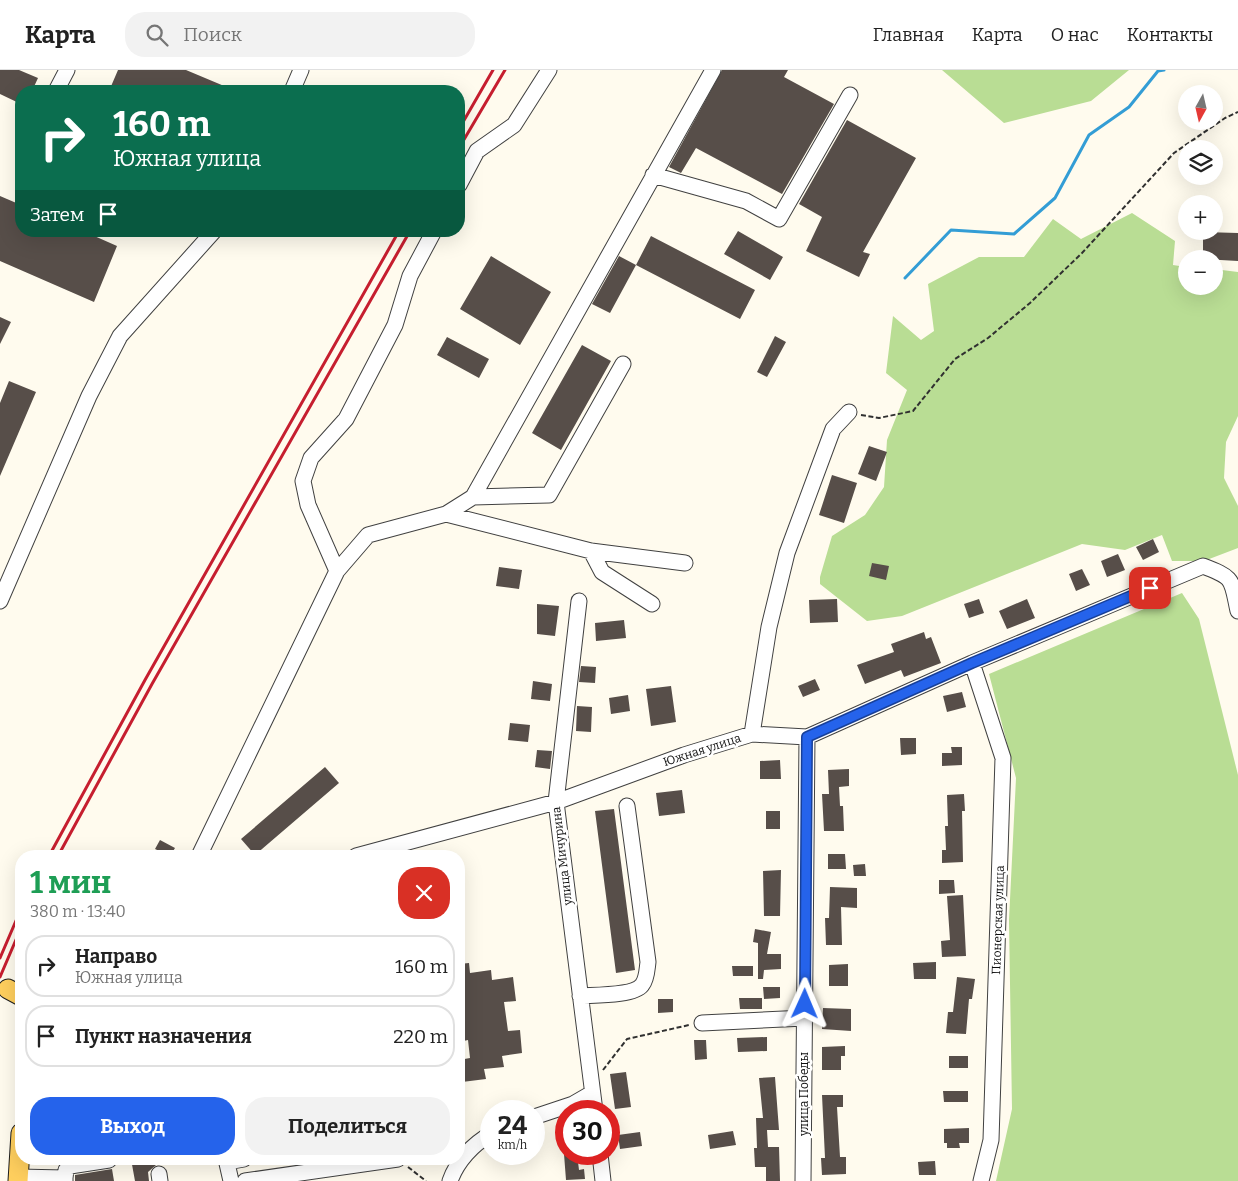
<!DOCTYPE html>
<html lang="ru">
<head>
<meta charset="utf-8">
<style>
	body { margin:0; font-family:Bitter,serif; background:#f2f2f2; color:#222; height:100vh; display:flex; flex-direction:column; font-size:19px; white-space:nowrap }
	* { box-sizing:border-box; margin:0 }
	p { font-size:16px; color:#767676 }
	.icon { flex:none; width:28px; height:28px; fill:none; stroke:currentColor; stroke-width:2; stroke-linecap:round; stroke-linejoin:round }
	.map { position:relative; flex:1; overflow:hidden }
	.sheet { position:absolute; left:15px; top:780px; width:450px; height:315px; display:flex; flex-direction:column; background:#fff; border-radius:20px; box-shadow:0 5px 20px #0002 }
	.sheet>* { flex:none }
	.hud { position:absolute; left:15px; top:15px; width:450px; height:152px; border-radius:20px; box-shadow:0 5px 20px #0002; background:#0b6e4f; color:#fff; overflow:hidden }
	.needle { width:32px; rotate:188deg }
	.tools { position:absolute; left:1178px; top:15px; display:grid; gap:10px }
	.tools a { display:grid; place-items:center; width:45px; height:45px; border-radius:50%; background:#fff; box-shadow:0 5px 20px #0002; font-size:25px }
	.speed { position:absolute; left:480px; top:1030px; display:flex; gap:10px; font-size:25px; font-weight:700; text-align:center }
	.speed>* { display:grid; place-content:center; width:65px; height:65px; border-radius:50%; background:#fff; box-shadow:0 5px 20px #0002; line-height:1 }
	.speed small { font-size:12px; font-weight:400 }
	.speed .limit { border:8px solid #d22; background:#fff; color:#111 }
	.pin { position:absolute; display:grid; place-items:center; width:42px; height:42px; color:#fff; margin:-21px; border-radius:10px; box-shadow:0 2px 8px #0006 }
	.me { position:absolute; width:55px; margin:-28px; rotate:1deg; stroke-linejoin:round; filter:drop-shadow(0 0 4px #0008) }
	.turn { display:flex; align-items:center; gap:18px; height:105px; padding:0 15px; font-size:22px }
	.turn .icon { width:65px; height:65px; stroke-width:2.5 }
	.turn b { display:block; font-size:35px; line-height:42px }
	.then { display:flex; align-items:center; height:48px; padding:0 15px; background:#0003; gap:10px; font-size:19px }
	.round { display:grid; place-items:center; flex:none; width:52px; height:52px; border-radius:20px; background:#f2f2f2 }
	.summary { display:flex; align-items:center; justify-content:space-between; height:85px; padding:0 15px }
	h1 { font-size:30px; font-weight:700; line-height:38px; color:#1e9e55 }
	.cta { display:flex; gap:10px; margin-top:auto; padding:10px 15px }
	.cta a { flex:1; height:58px; border-radius:20px; background:#2563eb; color:#fff; font-size:20px; font-weight:700; line-height:58px; text-align:center }
	.cta a+a { background:#f2f2f2; color:#222 }
	ul { padding:0; list-style:none }
	li { display:flex; align-items:center; gap:15px; height:62px; margin:0 10px 8px; padding:0 5px; border:2px solid #e0e0e0; border-radius:20px }
	li div { flex:1 }
	li b { display:block; font-size:19px }
	li em { font-style:normal }
	header { display:flex; align-items:center; gap:30px; box-sizing:border-box; height:70px; padding:0 25px; background:#fff; border-bottom:1px solid #e0e0e0 }
	header strong { font-size:24px }
	nav { display:flex; gap:28px; margin-inline-start:auto; font-size:18px }
	.search { width:350px; height:45px; background:#f2f2f2; display:flex; align-items:center; gap:12px; box-sizing:border-box; padding:0 18px; border-radius:20px; color:#767676; font-size:19px }
	.map>svg:first-child { display:block }
</style>
</head>
<body>
<header>
<strong>Карта</strong>
<div class="search"><svg class="icon" aria-label="search" viewBox="0 0 24 24"><circle cx="10" cy="10" r="6"/><path d="M15 15l6 6"/></svg>Поиск</div>
<nav><a>Главная</a><a>Карта</a><a>О нас</a><a>Контакты</a></nav>
</header>
<div class="map">
<svg width="1238" height="1111" viewBox="0 0 1238 1111">
	<rect width="100%" height="100%" fill="#fffbee"/>
	<path fill="#b9dd94" d="M942,0H1129L1091,31L1004,53Z
		M1132,143L1175,171L1173,195L1186,197V216H1214V199L1238,202V346L1226,372L1224,408L1238,436V478L1204,491H1172L1162,465L1125,480L1082,474L902,546L867,551L820,514V507L832,466L865,445L884,417L887,370L907,320L886,303L893,246L921,270L934,261L928,214L979,187H1024L1053,149L1081,169Z
		M1182,523L1199,549L1238,705V1111H996L1012,1039L1009,850L1016,708L989,604Z"/>
	<g fill="none" stroke-linecap="round" stroke-linejoin="round">
		<path stroke="#339dd5" stroke-width="3" d="M905,208L951,160L1014,164L1055,128L1089,65L1129,37L1158,1L1164,0"/>
	</g>
	<path fill="#574e49" d="M0,0H19L38,8L32,21H21V34L0,24Z
		M118,0H186L236,21H109Z
		M722,0H788L784,7L834,34L782,124L696,78L681,103L669,97Z
		M847,50L916,88L863,182L870,184L859,207L806,181L822,147L799,134Z
		M0,126L21,135V161H83L117,176L94,232L0,191Z
		M738,161L783,187L770,210L724,184Z
		M1203,162L1238,163V191L1203,189Z
		M651,166L755,220L740,249L636,195Z
		M491,186L551,222L520,275L460,239Z
		M619,186L636,195L610,243L592,234Z
		M0,247L11,252L0,274Z
		M775,266L786,272L767,307L757,302Z
		M447,267L489,289L479,308L437,285Z
		M582,275L611,291L561,380L532,363Z
		M9,311L36,322L0,406V333Z
		M869,376L887,382L876,411L858,404Z
		M832,405L857,413L844,453L819,445Z
		M1153,469L1159,482L1143,490L1136,477Z
		M1118,484L1125,500L1107,507L1101,491Z
		M872,493L889,496L886,510L869,506Z
		M499,497L522,500L519,519L496,516Z
		M1082,499L1090,515L1076,521L1069,504Z
		M837,529L838,552L810,553L809,530Z
		M979,529L984,543L969,548L964,534Z
		M1027,529L1035,548L1007,559L999,541Z
		M537,534L559,536L555,566L537,564Z
		M624,550L626,568L596,571L595,553Z
		M924,562L926,569L931,567L941,593L904,607L901,600L865,614L857,595L894,582L891,574Z
		M581,596L596,597L595,613L579,612Z
		M815,609L820,620L803,627L798,616Z
		M533,611L552,614L550,631L531,629Z
		M671,616L676,652L651,656L646,619Z
		M962,622L966,637L947,642L943,626Z
		M628,625L630,641L611,644L609,628Z
		M577,636L592,637L591,662L576,661Z
		M510,653L530,655L528,672L508,670Z
		M900,668H916V684L901,685Z
		M951,677H962V695L942,696V683H952Z
		M537,680L552,681L550,699L535,697Z
		M780,690L781,709H760V691Z
		M325,697L339,713L255,785L241,769Z
		M849,699V716L839,717L840,736H843L844,761H824L822,724H829L828,700Z
		M682,720L685,743L659,746L656,723Z
		M964,724L965,741H962L963,792L942,793V780H946L945,756H948L947,725Z
		M614,739L635,900L616,903L595,741Z
		M766,741H780V759H766Z
		M160,770L175,778L170,786L155,779Z
		M828,784H845L846,799H828Z
		M865,794L866,806H854L853,795Z
		M781,800L780,846H764L763,801Z
		M939,810H954L955,823L939,824Z
		M830,817L857,818V838L841,837L842,875H826L825,848H829Z
		M963,825L966,886L942,887L941,871L950,870L947,826Z
		M755,859L771,862L767,884H781V899L764,900L763,909H758V873L753,872Z
		M936,892V909H914L913,893Z
		M469,893L470,903L491,900L492,910L513,907L516,931L504,932L508,961L520,960L522,983L502,986L504,997L484,999L486,1009L462,1012L459,990L470,988L468,970L459,972V935H463L461,916H459V894Z
		M848,894V916H829V895Z
		M732,896H753V906H733Z
		M957,907L975,909L972,929H969L966,964L946,963L948,942H953Z
		M763,917H780V928L764,929Z
		M739,928H762V939H740Z
		M658,929H673V942L658,943Z
		M823,938L851,939V961L822,959Z
		M767,967V981L738,982L737,968Z
		M694,970H706L707,989L695,990Z
		M845,976V986H841V1000H822V977Z
		M949,986H968V998H949Z
		M626,1002L631,1037L615,1039L610,1004Z
		M775,1007L779,1060H767L768,1077H779L780,1111H766V1097H755L754,1078H757L756,1048H763L759,1008Z
		M943,1021H968V1032H944Z
		M822,1025H843V1037H837L840,1087H846V1104L822,1105L821,1088H825Z
		M969,1058V1073H959L960,1078H947V1073H944V1059Z
		M733,1061L736,1075L710,1079L708,1065Z
		M640,1062L642,1076L620,1079L618,1065Z
		M564,1084H577L579,1100L584,1099L585,1109L566,1110Z
		M131,1089H155L156,1095L148,1102L149,1111H135Z
		M935,1091L936,1105H919L918,1092Z
		M112,1099L114,1111H75V1105Z"/>
	<g fill="none" stroke-linecap="round" stroke-linejoin="round">
		<g stroke="#414141" stroke-width="17">
			<path id="minor" d="M56,21L67,0
				M292,21L301,0
				M653,105L746,131L779,149L850,25
				M459,115L477,81L514,55L549,0
				M473,427L549,425L623,294
				M446,444L591,481L685,493
				M591,481L602,502L652,534
				M337,501L308,435L303,411L311,388L346,349L395,255L410,206L434,161
				M0,531L89,326L120,266L214,161
				M579,531L556,732L595,1041
				M972,593L1003,688L991,1070L981,1111
				M752,664L769,557L787,483L833,359L849,342
				M199,786L337,501L368,465L446,444L473,427L713,0
				M356,786L556,732L684,685L752,664L807,667L972,593L1203,496C1235,508 1231,509 1238,541
				M580,926C594,925 634,926 642,915C647,909 647,899 648,892L627,736
				M702,953L805,948
				M534,1047L573,1034L592,1023
				M600,1084L603,1111
				M226,1089L231,1111
				M227,1092L244,1089
				M159,1104L160,1111
				M18,1107L65,1108V1111
				M65,1108L66,1100L70,1096L109,1090
				M245,1111L398,1089
				M450,1111C457,1091 473,1074 491,1064
				M803,1111L807,667"/>
		</g>
		<g stroke="#1f1f1f" stroke-width="21">
			<path id="major" d="M8,919L21,926
				M18,1111L21,1063"/>
		</g>
		<path stroke="#303030" stroke-width="2" stroke-dasharray="5 2.5" stroke-linecap="butt" d="M861,345L879,348L913,341L955,289L988,268L1030,233L1082,183L1174,83L1225,48L1238,42
			M603,1000L627,969L689,955
			M408,1097L426,1111"/>
		<use href="#minor" stroke="#fff" stroke-width="15"/>
		<use href="#major" stroke="#ffcf5e" stroke-width="19"/>
		<path stroke="#c61e2f" stroke-width="3" d="M459,59L493,0
			M459,78L505,0
			M49,786L145,610L399,161
			M58,786L152,614L410,161
			M0,888L21,839
			M0,907L21,858"/>
	</g>
	<g fill="none" stroke-linecap="round" stroke-linejoin="round">
		<g stroke="#184099" stroke-width="12">
			<path id="route" d="M805,934L807,667L972,593L1150,518"/>
		</g>
		<use href="#route" stroke="#2563eb" stroke-width="9"/>
	</g>
	<g text-anchor="middle" dominant-baseline="central" stroke-width="5" stroke-linejoin="round" paint-order="stroke">
		<g font-size="12" fill="#0e0e0e" stroke="#fff">
			<text transform="translate(702 680) rotate(-18)">Южная улица</text>
			<text transform="translate(562 786) rotate(-97)">улица Мичурина</text>
			<text transform="translate(998 850) rotate(-88)">Пионерская улица</text>
			<text transform="translate(804 1024) rotate(-90)">улица Победы</text>
		</g>
	</g>
</svg>
<div class="tools">
<a><svg class="needle" viewBox="-14 -14 28 28"><path d="M0-13l5 13h-10z" fill="#e53935"/><path d="M0 13l5-13h-10z" fill="#767676"/></svg></a>
<a><svg class="icon" aria-label="layers" viewBox="0 0 24 24"><path d="M12 4l9 5-9 5-9-5zM3 14l9 5 9-5"/></svg></a>
<a>+</a>
<a>−</a>
</div>
<div class="speed"><div>24<small>km/h</small></div><div class="limit">30</div></div>
<div class="pin" style="left:1150px;top:518px;background:#d93025"><svg class="icon" aria-label="arrive" viewBox="0 0 24 24"><path d="M6 21V4h12l-3 4 3 4H6"/></svg></div>
<svg class="me" style="left:805px;top:934px" viewBox="-20 -20 40 40"><path d="M0-17L14 15 0 8-14 15z" fill="#2563eb" stroke="#fff" stroke-width="4"/></svg>
<div class="hud">
<div class="turn"><svg class="icon" aria-label="right" viewBox="0 0 24 24"><path d="M7 20v-9h11M14 6l5 5-5 5"/></svg><div><b>160 m</b>Южная улица</div></div>
<div class="then">Затем<svg class="icon" aria-label="arrive" viewBox="0 0 24 24"><path d="M6 21V4h12l-3 4 3 4H6"/></svg></div>
</div>
<section class="sheet">
<div class="summary"><div><h1>1 мин</h1><p>380 m · 13:40</p></div><a class="round" style="background:#d93025;color:#fff"><svg class="icon" aria-label="close" viewBox="0 0 24 24"><path d="M6 6l12 12M18 6L6 18"/></svg></a></div>
<ul>
<li><svg class="icon" aria-label="right" viewBox="0 0 24 24"><path d="M7 20v-9h11M14 6l5 5-5 5"/></svg><div><b>Направо</b><p>Южная улица</p></div><em>160 m</em></li>
<li><svg class="icon" aria-label="arrive" viewBox="0 0 24 24"><path d="M6 21V4h12l-3 4 3 4H6"/></svg><div><b>Пункт назначения</b></div><em>220 m</em></li>
</ul>
<div class="cta"><a>Выход</a><a>Поделиться</a></div>
</section>
</div>
</body>
</html>
